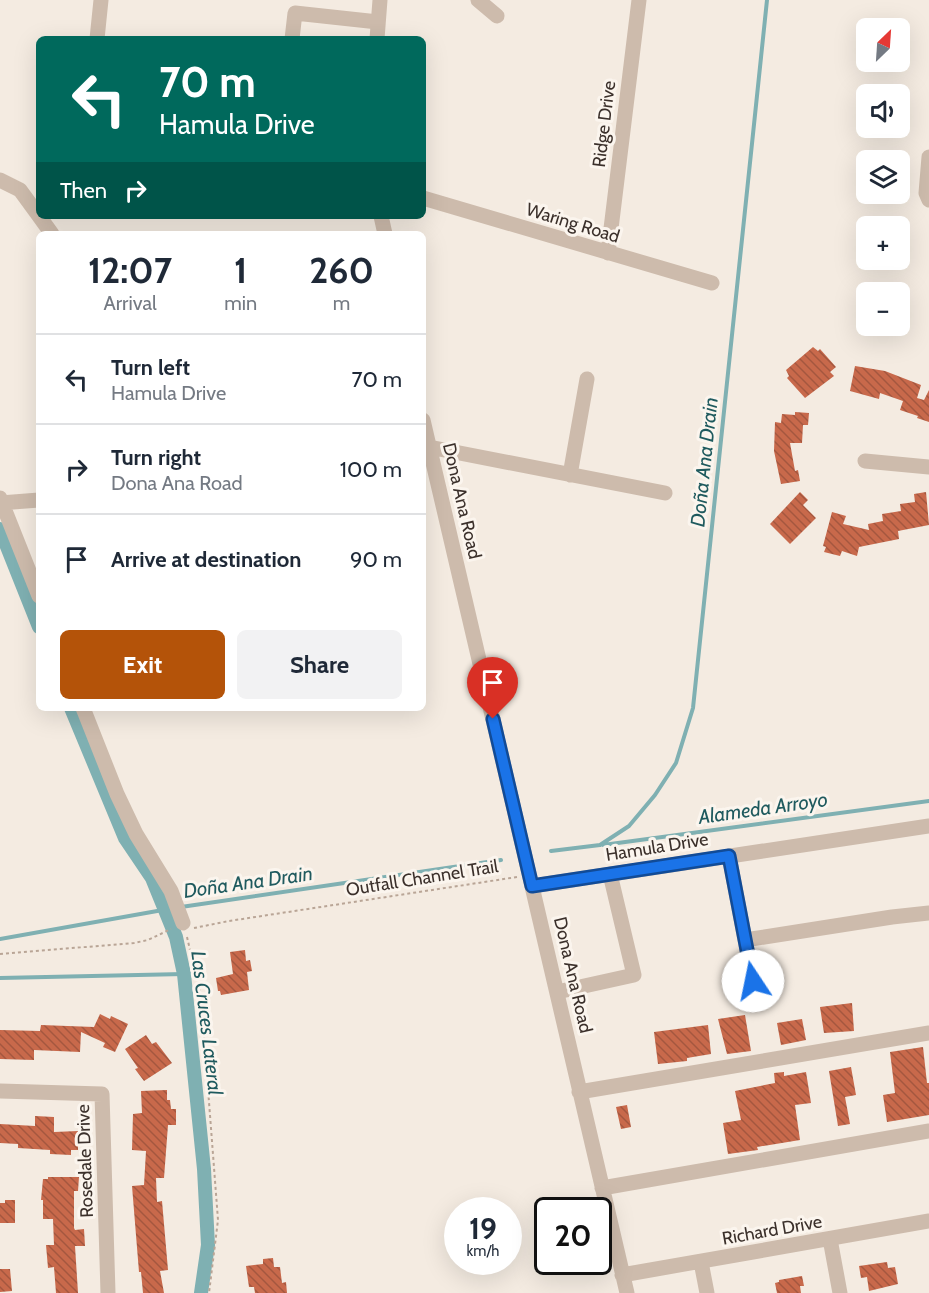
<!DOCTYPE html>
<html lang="en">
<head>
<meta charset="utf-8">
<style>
	body { margin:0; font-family:Cabin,sans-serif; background:#f2f2f3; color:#1f2937; height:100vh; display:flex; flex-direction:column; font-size:22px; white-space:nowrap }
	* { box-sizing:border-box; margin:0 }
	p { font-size:20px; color:#747a83 }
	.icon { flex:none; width:33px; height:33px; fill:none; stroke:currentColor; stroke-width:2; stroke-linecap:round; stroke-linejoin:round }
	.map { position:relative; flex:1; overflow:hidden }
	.details { position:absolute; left:36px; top:231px; width:390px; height:480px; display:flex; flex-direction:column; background:#fff; border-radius:9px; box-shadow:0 6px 24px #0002 }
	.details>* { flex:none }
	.banner { position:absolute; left:36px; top:36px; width:390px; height:183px; border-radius:9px; box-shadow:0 6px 24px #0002; background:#00695c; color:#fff; overflow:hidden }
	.needle { width:39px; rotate:25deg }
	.buttons { position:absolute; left:856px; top:18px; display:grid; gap:12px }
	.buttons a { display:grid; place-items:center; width:54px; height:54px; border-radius:9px; background:#fff; box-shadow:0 6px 24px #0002; font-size:30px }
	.speed { position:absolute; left:444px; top:1197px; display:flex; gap:12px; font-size:30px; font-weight:700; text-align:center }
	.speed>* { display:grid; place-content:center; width:78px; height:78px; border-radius:50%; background:#fff; box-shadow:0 6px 24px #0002; line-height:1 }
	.speed small { font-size:15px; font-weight:400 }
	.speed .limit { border:3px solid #111; border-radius:9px; background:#fff; color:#111 }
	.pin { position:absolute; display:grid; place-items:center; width:51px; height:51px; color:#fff; margin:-62px -26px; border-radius:50% 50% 50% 0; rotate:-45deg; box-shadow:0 0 6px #0007 }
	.pin .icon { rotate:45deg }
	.me { position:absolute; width:66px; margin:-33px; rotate:349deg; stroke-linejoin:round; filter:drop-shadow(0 0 4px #0008) }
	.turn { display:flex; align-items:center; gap:21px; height:126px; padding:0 24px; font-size:27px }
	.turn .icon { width:78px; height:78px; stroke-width:2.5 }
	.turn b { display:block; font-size:42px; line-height:51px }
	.then { display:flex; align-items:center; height:57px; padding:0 24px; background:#0003; gap:12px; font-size:22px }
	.eta { display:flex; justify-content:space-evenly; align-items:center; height:102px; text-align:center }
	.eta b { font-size:36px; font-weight:700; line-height:42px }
	.primary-button { display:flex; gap:12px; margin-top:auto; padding:12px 24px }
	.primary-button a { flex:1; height:69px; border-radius:9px; background:#b45309; color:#fff; font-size:24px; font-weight:700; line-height:69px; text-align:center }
	.primary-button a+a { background:#f2f2f3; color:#1f2937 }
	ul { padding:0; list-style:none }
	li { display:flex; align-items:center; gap:18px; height:90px; padding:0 24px; border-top:2px solid #e0e1e3 }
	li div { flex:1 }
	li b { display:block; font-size:22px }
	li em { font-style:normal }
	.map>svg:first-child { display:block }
</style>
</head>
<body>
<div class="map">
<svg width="929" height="1293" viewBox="0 0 929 1293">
	<defs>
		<pattern id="building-back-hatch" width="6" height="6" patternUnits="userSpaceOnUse" patternTransform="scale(1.5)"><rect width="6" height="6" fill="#c8694b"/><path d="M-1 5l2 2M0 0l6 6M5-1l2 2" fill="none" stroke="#a4573f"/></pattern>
	</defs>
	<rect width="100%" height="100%" fill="#f4ebe1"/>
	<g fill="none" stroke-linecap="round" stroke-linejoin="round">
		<path stroke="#7fb0b2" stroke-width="4" d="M603,845L929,801
			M551,851L600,845L629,826L655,795L676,763L693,708L767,0
			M181,907L501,860
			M0,939L174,908
			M0,978L184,974"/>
		<path stroke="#7fb0b2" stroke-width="14" d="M0,529L39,627
			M71,708L125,838L152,878L176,937L184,974L204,1169L208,1245L201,1293"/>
	</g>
	<path fill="url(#building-back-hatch)" d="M813,347L818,351L820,349L836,367L830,372L834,376L805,398L787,378L789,376L786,370Z
		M855,366L885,371L921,385L917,398L924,400L929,390V422L917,418L918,416L900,410L903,401L880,393L879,399L850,391Z
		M795,412L809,413L808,425H803L802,443H790L795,471L798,470L800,481L781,484L774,451L775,422L781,423L782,414L795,415Z
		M800,492L808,500L803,505L816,518L790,544L770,524Z
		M926,492L929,525L898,531L899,539L859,547L857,556L842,551L840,556L824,552L826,547L823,546L832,512L846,516L843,524L869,530L868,524L883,521L882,514L901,511L900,504L915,502L914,494Z
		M245,950L246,961L250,960L252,971L247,972L249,990L221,995L220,991H218L216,978L233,974L230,952Z
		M852,1003L854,1031L824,1033L820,1007Z
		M100,1014L110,1019L111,1016L128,1024L115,1052L103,1047L105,1043L81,1032L80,1052L34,1050V1060L0,1059V1030L40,1031L41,1025L94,1027Z
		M745,1015L751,1051L727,1054L718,1019Z
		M802,1019L806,1040L781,1045L777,1023Z
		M708,1025L711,1054L687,1058V1061L658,1064L654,1032Z
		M146,1035L152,1044L156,1042L172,1063L144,1081L135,1069L138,1068L125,1049Z
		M923,1047L927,1083H929V1115L887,1122L883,1095L895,1093L890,1052Z
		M851,1067L856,1095L845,1097L850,1124L838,1126L829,1071Z
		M784,1072V1076L806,1072L811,1103L795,1105L800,1140L757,1147L758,1150L728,1154L723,1123L741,1120L735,1091L775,1083L774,1073Z
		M167,1090V1100H170L171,1109H176V1125H168L164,1178H156L157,1202L162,1201L168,1270L160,1271L164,1293H143L141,1272H139L132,1186L144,1185L146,1151L132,1150L133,1114L142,1113L141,1091Z
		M627,1105L631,1127L621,1129L616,1107Z
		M35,1116L54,1117V1132L78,1131V1150H71V1155L50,1154V1150L18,1148V1144L0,1143V1124L35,1126Z
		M48,1177H79L78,1191H74V1228L75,1230L84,1229L85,1246H75L78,1293H56L54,1267L48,1268L46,1245H54L53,1219H43V1200H41L43,1179H48Z
		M5,1200H15V1223H0V1203H5Z
		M273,1258L274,1267H280L282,1283L286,1282L287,1293H255L254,1287H256H249L246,1266L263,1264V1259Z
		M887,1262L888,1268L895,1267L898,1284L869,1291L867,1277L861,1278L859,1266Z
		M0,1269H10L12,1291L0,1292Z
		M802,1276L804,1286H800L801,1293H777L775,1283L779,1282V1280Z"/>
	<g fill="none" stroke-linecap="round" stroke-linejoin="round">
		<path stroke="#b9a596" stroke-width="2" stroke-dasharray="3 3" stroke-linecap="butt" d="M194,928L229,921L517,877
			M187,937L201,997L218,1220L209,1293
			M0,954L134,943L148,940L171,929"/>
		<path stroke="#cdbbac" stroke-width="15" d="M478,0L497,16
			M97,39L101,0
			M292,39L295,13L378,22
			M377,39L380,0
			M929,157L926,193L929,200
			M0,180L20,190L39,216
			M423,198L712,283
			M39,216L52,234
			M381,216L385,234
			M608,253L639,0
			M423,420L627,1293
			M423,448L429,447L665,493
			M865,461L929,467
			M570,475L587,379
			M0,498L39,596
			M0,503L39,500
			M83,708L117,794L136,834L171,891L183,923
			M729,856L745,940L892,917L929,913
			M532,886L929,826
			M745,940L757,1001
			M557,992L634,975L610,874
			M0,1091L102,1094L108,1293
			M579,1092L929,1033
			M602,1188L929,1131
			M830,1239L840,1293
			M701,1262L707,1293
			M622,1275L929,1221"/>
	</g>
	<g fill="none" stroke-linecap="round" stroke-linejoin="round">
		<g stroke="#114b97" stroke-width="15">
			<path id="route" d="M493,719L532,886L729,856L753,981"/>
		</g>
		<use href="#route" stroke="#1a73e8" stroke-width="10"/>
	</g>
	<g text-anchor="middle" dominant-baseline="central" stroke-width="6" stroke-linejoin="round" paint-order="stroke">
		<g font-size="18" fill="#3b302b" stroke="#fbf5ee">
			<text transform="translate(604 124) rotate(-83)">Ridge Drive</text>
			<text transform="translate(573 223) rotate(17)">Waring Road</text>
			<text transform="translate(462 501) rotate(77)">Dona Ana Road</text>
			<text transform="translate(657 847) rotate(-9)">Hamula Drive</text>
			<text transform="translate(422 878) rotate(-9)">Outfall Channel Trail</text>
			<text transform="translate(573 975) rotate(77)">Dona Ana Road</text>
			<text transform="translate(85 1161) rotate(-92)">Rosedale Drive</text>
			<text transform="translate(772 1230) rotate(-10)">Richard Drive</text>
		</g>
		<g font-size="20" font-style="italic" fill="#1f5a5e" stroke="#fbf5ee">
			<text transform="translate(704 462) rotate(-84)">Doña Ana Drain</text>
			<text transform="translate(763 808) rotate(-8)">Alameda Arroyo</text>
			<text transform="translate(248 882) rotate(-8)">Doña Ana Drain</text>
			<text transform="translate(207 1023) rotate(83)">Las Cruces Lateral</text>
		</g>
	</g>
</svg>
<div class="buttons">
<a><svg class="needle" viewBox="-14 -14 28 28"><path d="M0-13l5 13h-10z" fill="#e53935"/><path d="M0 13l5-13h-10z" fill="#747a83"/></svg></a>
<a><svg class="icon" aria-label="sound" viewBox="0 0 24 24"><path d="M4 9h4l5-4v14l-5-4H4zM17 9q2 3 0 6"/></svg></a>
<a><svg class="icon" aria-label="layers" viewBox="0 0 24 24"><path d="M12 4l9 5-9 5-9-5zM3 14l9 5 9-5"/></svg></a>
<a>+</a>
<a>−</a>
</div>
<div class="speed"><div>19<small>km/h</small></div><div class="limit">20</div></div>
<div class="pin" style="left:493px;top:719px;background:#d93025"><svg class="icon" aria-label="arrive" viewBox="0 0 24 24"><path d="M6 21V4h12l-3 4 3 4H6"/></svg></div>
<svg class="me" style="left:753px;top:981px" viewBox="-20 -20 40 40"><circle r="19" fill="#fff"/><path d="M0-13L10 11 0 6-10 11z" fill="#1a73e8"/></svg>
<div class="banner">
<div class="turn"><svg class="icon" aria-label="left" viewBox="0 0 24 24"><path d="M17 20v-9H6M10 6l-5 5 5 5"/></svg><div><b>70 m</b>Hamula Drive</div></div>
<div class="then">Then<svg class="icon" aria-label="right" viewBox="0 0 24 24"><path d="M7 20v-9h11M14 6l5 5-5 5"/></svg></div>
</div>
<section class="details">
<div class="eta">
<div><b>12:07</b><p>Arrival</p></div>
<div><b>1</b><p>min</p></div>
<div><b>260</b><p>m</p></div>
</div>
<ul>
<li><svg class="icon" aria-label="left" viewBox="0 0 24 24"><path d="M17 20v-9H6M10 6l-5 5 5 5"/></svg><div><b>Turn left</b><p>Hamula Drive</p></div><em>70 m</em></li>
<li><svg class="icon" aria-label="right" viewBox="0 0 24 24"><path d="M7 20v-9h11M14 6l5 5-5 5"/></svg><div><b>Turn right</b><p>Dona Ana Road</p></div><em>100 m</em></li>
<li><svg class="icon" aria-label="arrive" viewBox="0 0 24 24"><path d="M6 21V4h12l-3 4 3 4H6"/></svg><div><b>Arrive at destination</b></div><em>90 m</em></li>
</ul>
<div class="primary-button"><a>Exit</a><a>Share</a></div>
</section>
</div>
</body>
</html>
